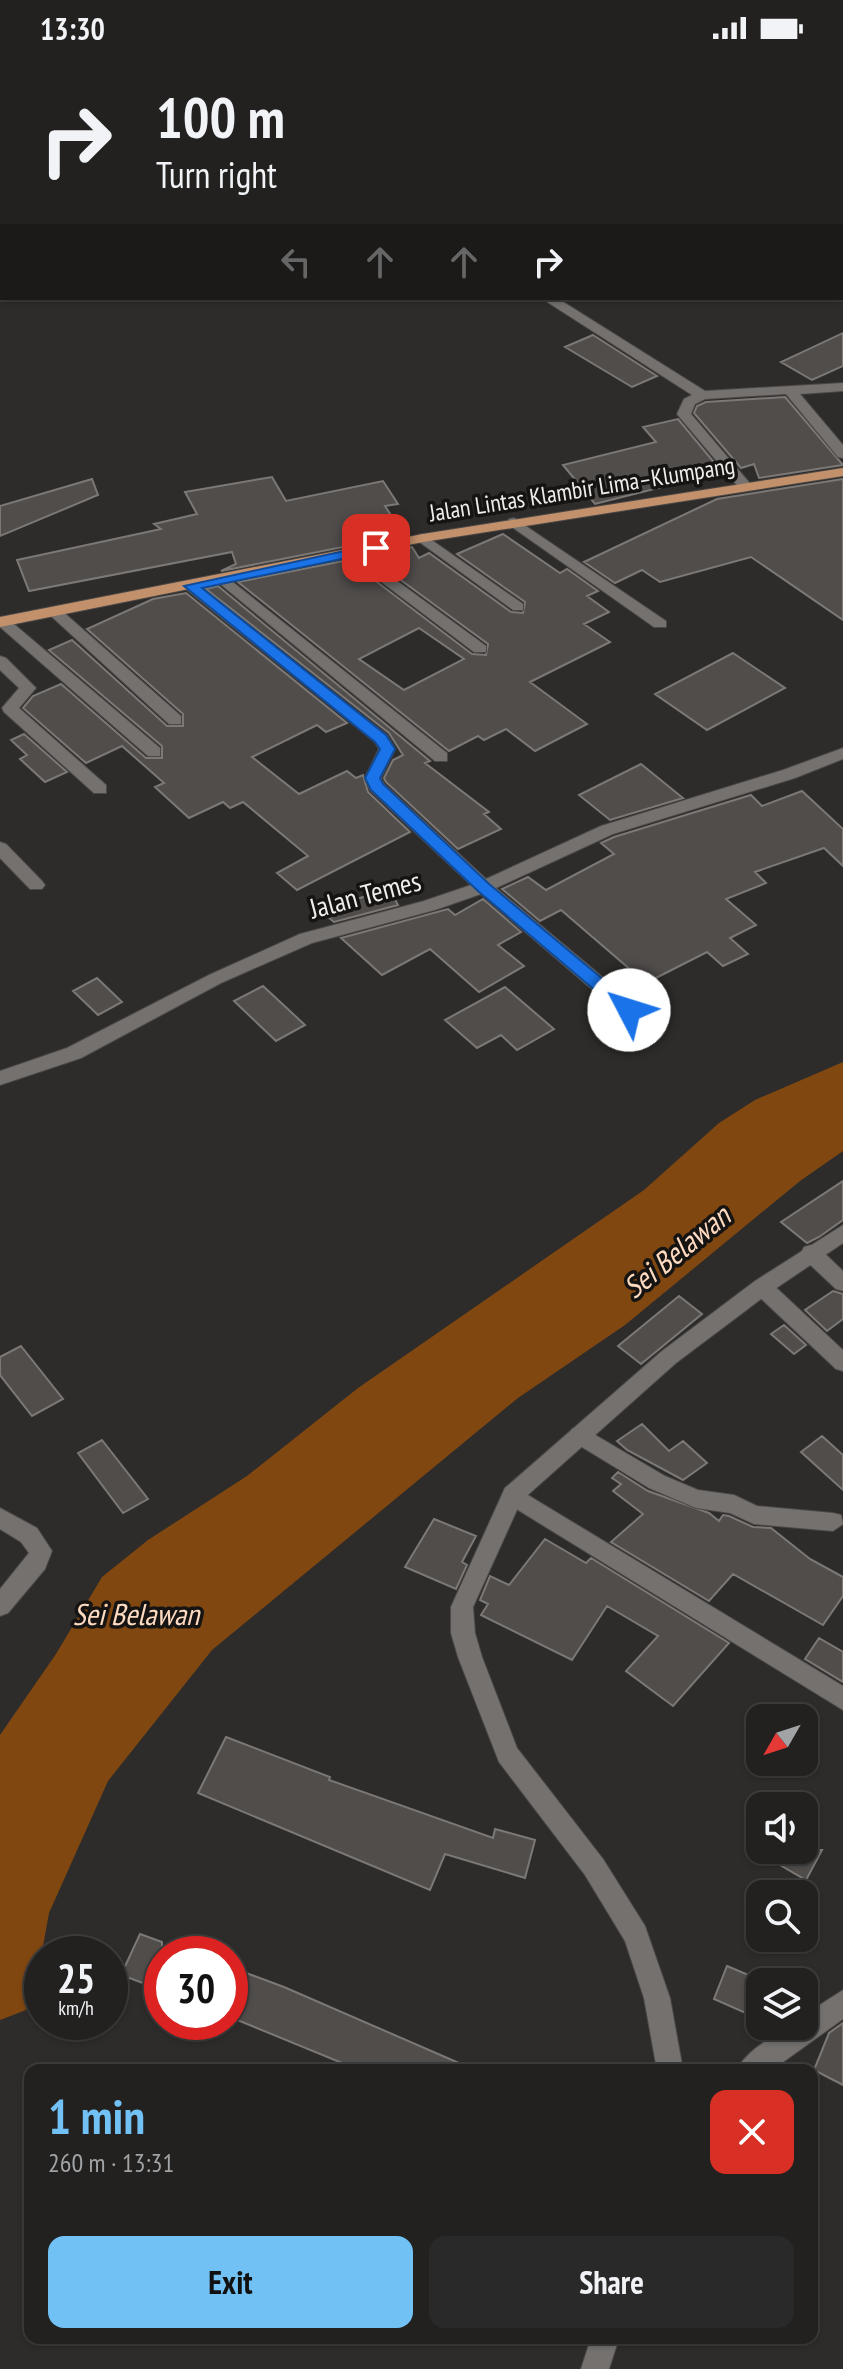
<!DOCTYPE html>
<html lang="en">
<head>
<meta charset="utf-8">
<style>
	body { margin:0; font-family:"PT Sans Narrow",sans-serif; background:#2a2929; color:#f1f3f6; height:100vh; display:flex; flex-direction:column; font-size:30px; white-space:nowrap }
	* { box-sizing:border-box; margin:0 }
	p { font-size:26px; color:#a2a3a5 }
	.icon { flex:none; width:44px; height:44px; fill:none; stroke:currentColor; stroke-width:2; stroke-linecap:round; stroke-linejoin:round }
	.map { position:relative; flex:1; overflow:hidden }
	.details { position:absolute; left:24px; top:2008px; width:794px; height:280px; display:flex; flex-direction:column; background:#222120; border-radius:16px; box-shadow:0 2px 6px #0004,0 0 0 2px #3f3e3e }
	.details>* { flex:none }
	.top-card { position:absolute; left:0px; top:0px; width:844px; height:244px; box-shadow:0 2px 6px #0004,0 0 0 2px #3f3e3e; background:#222120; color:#f1f3f6; overflow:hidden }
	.needle { width:52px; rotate:231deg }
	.controls { position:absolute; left:746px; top:1648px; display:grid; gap:16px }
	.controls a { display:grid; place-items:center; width:72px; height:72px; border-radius:16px; background:#222120; box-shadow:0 2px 6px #0004,0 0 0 2px #3f3e3e; font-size:40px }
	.speed { position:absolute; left:24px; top:1880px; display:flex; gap:16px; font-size:40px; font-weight:700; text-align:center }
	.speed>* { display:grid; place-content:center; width:104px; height:104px; border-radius:50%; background:#222120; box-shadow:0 2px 6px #0004,0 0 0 2px #3f3e3e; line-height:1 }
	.speed small { font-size:20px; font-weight:400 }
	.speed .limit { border:12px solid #d22; background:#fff; color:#111 }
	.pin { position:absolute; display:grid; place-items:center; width:68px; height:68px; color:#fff; margin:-34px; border-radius:16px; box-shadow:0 4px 12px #0006 }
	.me { position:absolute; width:88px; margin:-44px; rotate:310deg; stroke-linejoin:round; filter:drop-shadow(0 0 6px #0008) }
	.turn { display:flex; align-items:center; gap:28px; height:168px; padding:0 24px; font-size:36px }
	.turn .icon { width:104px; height:104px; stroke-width:2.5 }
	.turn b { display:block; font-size:56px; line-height:68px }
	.lanes { display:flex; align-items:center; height:76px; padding:0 24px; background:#0003; justify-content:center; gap:40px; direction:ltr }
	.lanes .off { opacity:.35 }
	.round { display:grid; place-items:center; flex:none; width:84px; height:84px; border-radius:16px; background:#2a2929 }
	.overview { display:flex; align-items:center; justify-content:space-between; height:136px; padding:0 24px }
	h1 { font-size:48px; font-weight:800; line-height:60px; color:#71c1f4 }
	.action { display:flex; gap:16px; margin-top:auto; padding:16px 24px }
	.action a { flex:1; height:92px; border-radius:16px; background:#71c1f4; color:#111; font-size:32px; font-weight:800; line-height:92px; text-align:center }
	.action a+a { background:#2a2929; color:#f1f3f6 }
	.status { display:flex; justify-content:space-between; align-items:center; height:56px; padding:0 40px; background:#222120; direction:ltr }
	.status svg { height:22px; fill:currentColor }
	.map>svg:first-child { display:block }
</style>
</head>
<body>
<div class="status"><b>13:30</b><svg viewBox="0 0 49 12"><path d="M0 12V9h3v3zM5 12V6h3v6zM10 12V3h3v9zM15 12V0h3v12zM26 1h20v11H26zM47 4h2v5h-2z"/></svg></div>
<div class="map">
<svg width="843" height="2313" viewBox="0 0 843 2313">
	<rect width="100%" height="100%" fill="#2e2c2a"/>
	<path fill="#814710" d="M843,1006V1080C750,1129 660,1181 576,1244C504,1298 434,1366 366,1425C324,1461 279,1491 237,1526C131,1611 51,1731 0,1856V1679L56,1598L102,1521L148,1484L247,1420L358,1332L644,1134L719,1067L755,1044Z"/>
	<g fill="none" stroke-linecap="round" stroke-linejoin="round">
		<path fill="#814710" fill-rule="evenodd" d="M843,1048V1095L800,1125L625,1269L518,1342L212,1594L108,1725L49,1857L36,1929L26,1954L0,1964V1809L60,1682L166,1554L476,1308L583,1237L762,1097L824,1054Z"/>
	</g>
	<path fill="#504d4b" stroke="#7b7876" stroke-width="2" fill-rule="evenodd" d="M843,277V310L812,324L781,306Z
		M593,279L657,320L632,331L565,291Z
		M785,341L843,409L759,422L754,408L741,412L694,357L697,350L706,346Z
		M678,363L722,416L595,448L563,409L656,386L643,371Z
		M272,421L286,445L383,425L398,448L385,450L404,479L221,515L236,508L232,496L29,535L17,504L161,473L154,468L197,458L185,436Z
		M92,423L98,439L0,480V450Z
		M843,423V564L751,501L660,526L642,514L615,527L584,506L717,443Z
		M503,478L560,517L567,513L598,535L587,540L609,556L584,568L610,586L530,626L587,668L535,695L506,673L484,684L478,680L449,695L238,526L348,504L472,598L486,599L488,588L368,500L412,491L419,502L429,497L511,556L523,557L525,546L457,498ZM419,572L464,603L404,634L359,603Z
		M218,530L430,705L425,707L489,756L484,758L501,773L458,793L386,726L384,722L393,704L403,699L389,677L206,533Z
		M186,537L347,667L326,676L317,669L252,701L299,738L347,715L356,722L363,719L368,736L410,776L297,834L277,817L308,800L243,746L230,752L223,746L189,762L155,731L164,727L122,690L86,707L23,652L33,640L61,628L146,702H162V690L49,594L72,584L167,670H183V658L87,573L153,543Z
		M733,597L785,632L707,674L655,638Z
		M24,678L67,716L45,726L20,703L27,699L11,684Z
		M641,708L683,742L610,764L579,739Z
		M802,735L843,773V810L824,792L755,816L766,827L726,843L756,869L730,882L748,898L723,910L707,896L646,927L561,854L540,865L502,833L528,821L546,834L614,798L601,787L614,781L751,739L762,750Z
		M390,834L398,849L334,866L318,853Z
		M483,843L521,876L498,889L524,910L479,936L430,893L382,919L341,882L448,853L455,859Z
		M97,922L122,946L98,959L73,935Z
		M263,930L305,969L276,985L234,945Z
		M505,931L554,973L517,994L501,979L477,992L445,964Z
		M843,1125V1164L819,1181L807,1187L781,1166Z
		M833,1235L843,1238V1263L827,1275L805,1254Z
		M679,1240L702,1258L641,1308L618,1290Z
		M784,1269L806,1289L794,1298L771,1278Z
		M21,1290L63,1343L32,1360L0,1319V1301Z
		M642,1368L669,1395L683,1385L707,1407L683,1424L627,1394L617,1385Z
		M822,1380L843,1399V1434L801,1396Z
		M102,1384L148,1443L123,1457L78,1397Z
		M618,1416L648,1435L709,1457L719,1465L723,1459L729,1460L753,1471L771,1472L810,1503L843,1521V1540L823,1569L733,1518L709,1545L611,1486L643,1458L613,1435L621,1428L612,1422Z
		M434,1463L476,1480L462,1506L467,1509L456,1533L405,1511Z
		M545,1483L586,1507L591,1502L729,1587L673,1650L626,1615L658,1580L607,1550L572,1604L481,1559L488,1548L480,1544L490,1520L509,1529Z
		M819,1582L843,1596V1626L805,1603Z
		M226,1681L330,1721L329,1724L493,1782L495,1773L535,1784L525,1822L445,1798L430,1834L198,1737Z
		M754,1794H822L806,1824Z
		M140,1878L162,1886V1934L121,1919Z
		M727,1910L765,1926H760V1970L786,1971L771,1978L751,1969L755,1961L714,1943Z
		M230,1911L284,1931L475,2014H359L230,1961Z
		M843,1967V2029L814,2014L829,1977Z"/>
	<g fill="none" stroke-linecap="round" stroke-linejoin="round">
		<g stroke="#4b4847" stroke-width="2">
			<path id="minor" d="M327,0H343L325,2Z
				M792,0H806L808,2H794Z
				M842,18H843V24H842Z
				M2,105V113L0,114V106Z
				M541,242H557L705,335L843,327V335L800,338L843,389V402L838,401L786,338L705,343L695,348L691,358L753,431L741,434L677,358L684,343L692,339Z
				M514,462L666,565V571H654L509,469V463Z
				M423,478L523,548V554H513L418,485V479Z
				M352,492L486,590V596H474L347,500L344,497Z
				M224,519L447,697V705H435L219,527V521Z
				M191,525L387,679L395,693L381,722L384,728L486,823L601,770L783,714L843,692V703L795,722L613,778L496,832L636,949L638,954L636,959H622L481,838L435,854L312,887L221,927L81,1002L0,1029V1015L67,992L209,919L300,878L424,845L471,829L370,734L365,722L379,693L375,686L186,533L183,530Z
				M56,552L61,554L181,660V668H169L51,560V554Z
				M0,562L8,563L160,692V700H148L0,571Z
				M0,600L6,602L36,632L19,652L106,729V737H94L4,656L2,652L19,632L0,614Z
				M0,786L6,788L42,825L45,829L42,833H30L0,802Z
				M811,1189L818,1191L843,1215V1235L836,1233L804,1203L801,1197L804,1191Z
				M762,1223L769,1225L843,1294V1315L836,1313L755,1237L752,1231L755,1225Z
				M580,1370L665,1420L698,1434L734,1439L757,1450L833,1457L841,1459L843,1468L833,1475L754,1468L730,1457L696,1452L649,1432L572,1385L569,1379L572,1373Z
				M513,1430L843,1630V1654L505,1446L502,1439L505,1432Z
				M0,1452L37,1472L52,1495L45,1513L8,1557L0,1560V1533L29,1497L21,1486L0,1473Z
				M843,1934V1963L772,2014H737C745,1995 784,1970 804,1970V1959Z"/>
		</g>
		<g stroke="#4b4847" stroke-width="2">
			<path id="tertiary" d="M843,1169V1187L769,1237L676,1307L521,1445L473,1551L475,1577L482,1601L517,1692L603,1803L645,1870L670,1942L683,2014H657L644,1942L625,1885L585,1819L499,1706L458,1601L451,1577V1551L505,1432L662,1295L755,1225Z
				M591,2282H619L609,2313H581Z"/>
		</g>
		<g stroke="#4b4847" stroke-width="2">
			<path id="primary" d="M843,412V420L423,486L0,571V561L423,478Z"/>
		</g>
		<use href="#minor" fill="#74716f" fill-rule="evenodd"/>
		<use href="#tertiary" fill="#74716f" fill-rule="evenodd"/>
		<use href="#primary" fill="#c2916b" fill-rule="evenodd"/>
	</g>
	<path fill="#1a73e8" stroke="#114b97" stroke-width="2" d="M376,488L380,489V495L202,532L386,679L395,693L380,722L383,728L489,828L635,950V958H623L478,835L371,734L365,722L380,693L375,686L184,530Z"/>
	<g text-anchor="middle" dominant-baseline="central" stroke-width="7" stroke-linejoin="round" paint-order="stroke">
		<g font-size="24" fill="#f0eeed" stroke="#161413">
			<text transform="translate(582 433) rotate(-9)">Jalan Lintas Klambir Lima–Klumpang</text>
		</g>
		<g font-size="28" fill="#f0eeed" stroke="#161413">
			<text transform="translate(365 838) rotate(-15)">Jalan Temes</text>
		</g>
		<g font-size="30" font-style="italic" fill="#ffdbc1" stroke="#161413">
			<text transform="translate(676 1195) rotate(-39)">Sei Belawan</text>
			<text x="136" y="1557">Sei Belawan</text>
		</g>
	</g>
</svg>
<div class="controls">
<a><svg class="needle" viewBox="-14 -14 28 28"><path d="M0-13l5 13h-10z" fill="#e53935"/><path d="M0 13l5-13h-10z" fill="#a2a3a5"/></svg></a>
<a><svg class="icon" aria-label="sound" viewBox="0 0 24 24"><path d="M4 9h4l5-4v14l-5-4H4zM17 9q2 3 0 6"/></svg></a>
<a><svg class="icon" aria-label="search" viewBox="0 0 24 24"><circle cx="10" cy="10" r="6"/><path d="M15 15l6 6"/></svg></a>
<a><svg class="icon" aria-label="layers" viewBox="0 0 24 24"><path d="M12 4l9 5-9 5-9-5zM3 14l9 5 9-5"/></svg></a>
</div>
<div class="speed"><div>25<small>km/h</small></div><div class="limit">30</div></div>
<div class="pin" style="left:376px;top:492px;background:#d93025"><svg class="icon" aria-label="arrive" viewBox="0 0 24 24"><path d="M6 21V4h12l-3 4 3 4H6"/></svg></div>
<svg class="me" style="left:629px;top:954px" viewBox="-20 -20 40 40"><circle r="19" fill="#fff"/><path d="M0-13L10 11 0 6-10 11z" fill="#1a73e8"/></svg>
<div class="top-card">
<div class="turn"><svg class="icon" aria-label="right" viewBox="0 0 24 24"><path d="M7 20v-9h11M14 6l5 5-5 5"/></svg><div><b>100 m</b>Turn right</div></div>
<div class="lanes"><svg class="icon off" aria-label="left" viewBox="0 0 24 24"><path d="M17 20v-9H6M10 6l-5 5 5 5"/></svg><svg class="icon off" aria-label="ahead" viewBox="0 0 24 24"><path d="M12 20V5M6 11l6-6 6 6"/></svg><svg class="icon off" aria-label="ahead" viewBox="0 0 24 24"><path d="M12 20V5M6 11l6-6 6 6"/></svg><svg class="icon" aria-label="right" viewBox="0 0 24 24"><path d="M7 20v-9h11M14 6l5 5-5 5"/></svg></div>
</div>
<section class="details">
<div class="overview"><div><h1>1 min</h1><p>260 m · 13:31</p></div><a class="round" style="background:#d93025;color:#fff"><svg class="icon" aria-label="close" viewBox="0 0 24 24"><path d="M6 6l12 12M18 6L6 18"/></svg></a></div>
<div class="action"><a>Exit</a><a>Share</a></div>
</section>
</div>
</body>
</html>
